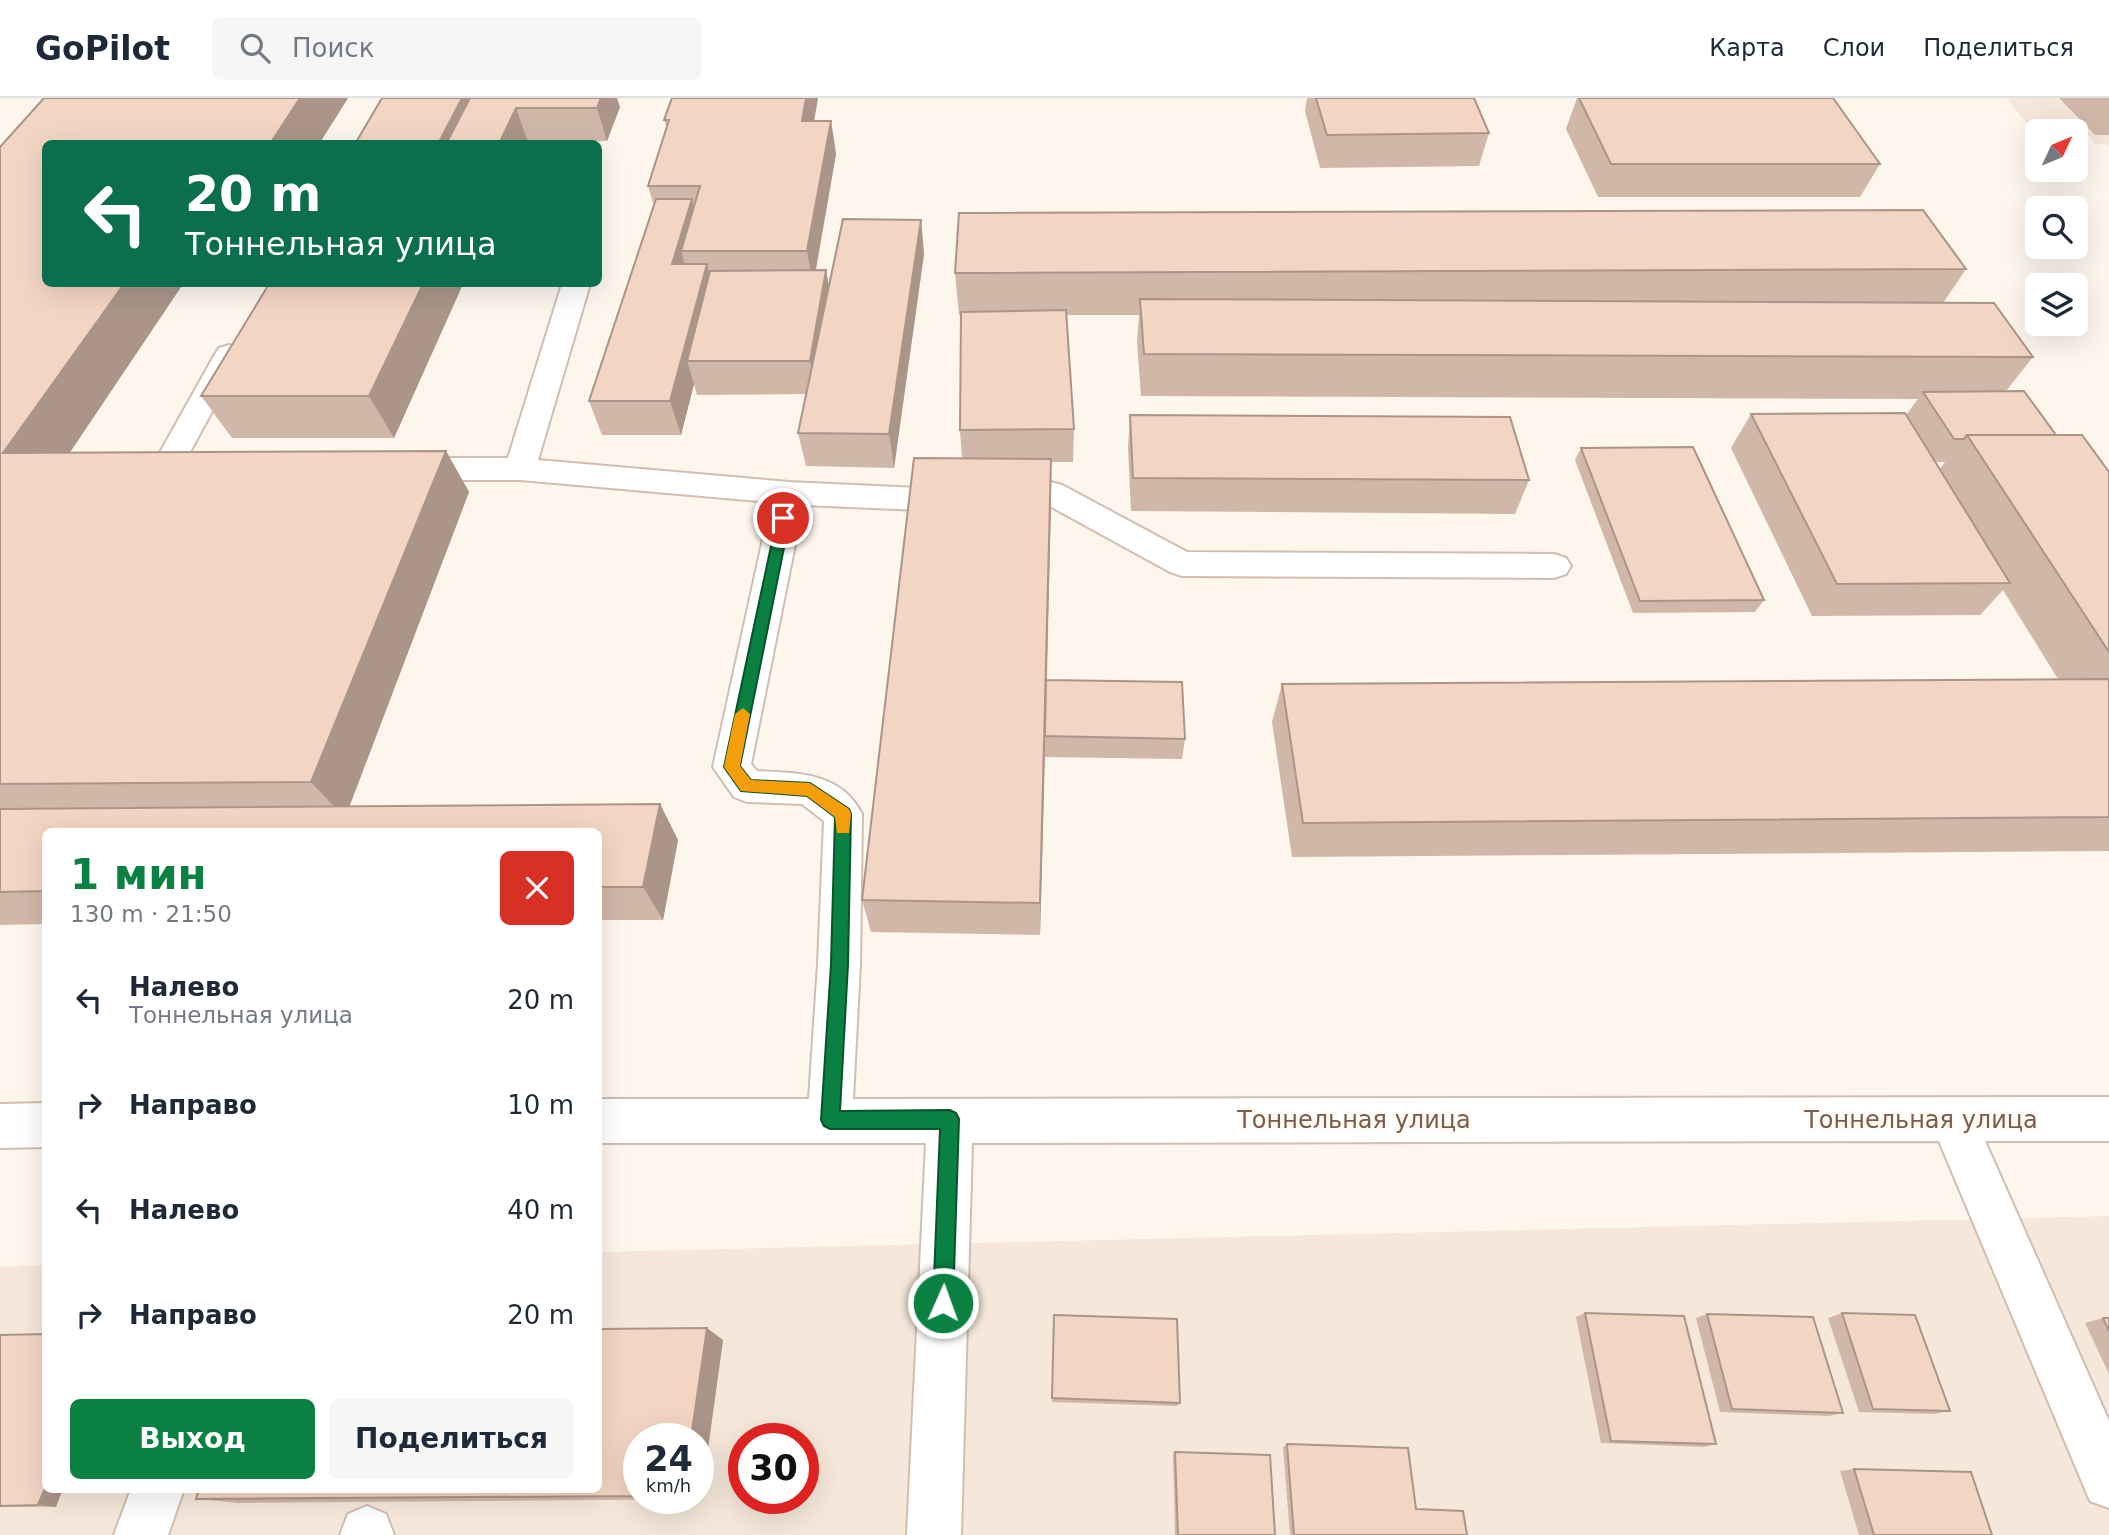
<!DOCTYPE html>
<html lang="ru">
<head>
<meta charset="utf-8">
<style>
	body { margin:0; font-family:"DejaVu Sans",sans-serif; background:#f6f6f7; color:#1f2937; height:100vh; display:flex; flex-direction:column; font-size:26px; white-space:nowrap }
	* { box-sizing:border-box; margin:0 }
	p { font-size:23px; color:#747a83 }
	.icon { flex:none; width:38px; height:38px; fill:none; stroke:currentColor; stroke-width:2; stroke-linecap:round; stroke-linejoin:round }
	.map { position:relative; flex:1; overflow:hidden }
	.sheet { position:absolute; left:42px; top:730px; width:560px; height:665px; display:flex; flex-direction:column; background:#fff; border-radius:10px; box-shadow:0 7px 28px #0002 }
	.sheet>* { flex:none }
	.top-card { position:absolute; left:42px; top:42px; width:560px; height:147px; border-radius:10px; box-shadow:0 7px 28px #0002; background:#0b6e4f; color:#fff; overflow:hidden }
	.needle { width:46px; rotate:46deg }
	.tools { position:absolute; left:2025px; top:21px; display:grid; gap:14px }
	.tools a { display:grid; place-items:center; width:63px; height:63px; border-radius:10px; background:#fff; box-shadow:0 7px 28px #0002; font-size:35px }
	.speed { position:absolute; left:623px; top:1325px; display:flex; gap:14px; font-size:35px; font-weight:700; text-align:center }
	.speed>* { display:grid; place-content:center; width:91px; height:91px; border-radius:50%; background:#fff; box-shadow:0 7px 28px #0002; line-height:1 }
	.speed small { font-size:18px; font-weight:400 }
	.speed .limit { border:10px solid #d22; background:#fff; color:#111 }
	.pin { position:absolute; display:grid; place-items:center; width:60px; height:60px; color:#fff; margin:-30px; border:4px solid #fff; border-radius:50%; box-shadow:0 2px 7px #0007 }
	.me { position:absolute; width:77px; margin:-38px; rotate:2deg; stroke-linejoin:round; filter:drop-shadow(0 0 5px #0008) }
	.turn { display:flex; align-items:center; gap:24px; height:147px; padding:0 28px; font-size:32px }
	.turn .icon { width:91px; height:91px; stroke-width:2.5 }
	.turn b { display:block; font-size:49px; line-height:60px }
	.round { display:grid; place-items:center; flex:none; width:74px; height:74px; border-radius:10px; background:#f6f6f7 }
	.headline { display:flex; align-items:center; justify-content:space-between; height:119px; padding:0 28px }
	h1 { font-size:42px; font-weight:600; line-height:52px; color:#0b8043 }
	.primary-button { display:flex; gap:14px; margin-top:auto; padding:14px 28px }
	.primary-button a { flex:1; height:80px; border-radius:10px; background:#0b8043; color:#fff; font-size:28px; font-weight:600; line-height:80px; text-align:center }
	.primary-button a+a { background:#f6f6f7; color:#1f2937 }
	ul { padding:0; list-style:none }
	li { display:flex; align-items:center; gap:21px; height:105px; padding:0 28px }
	li div { flex:1 }
	li b { display:block; font-size:26px }
	li em { font-style:normal }
	header { display:flex; align-items:center; gap:42px; box-sizing:border-box; height:98px; padding:0 35px; background:#fff; border-bottom:2px solid #e0e1e3 }
	header strong { font-size:33px }
	nav { display:flex; gap:38px; margin-inline-start:auto; font-size:24px }
	.search { width:490px; height:63px; background:#f6f6f7; display:flex; align-items:center; gap:18px; box-sizing:border-box; padding:0 24px; border-radius:10px; color:#747a83; font-size:26px }
	.map>svg:first-child { display:block }
</style>
</head>
<body>
<header>
<strong>GoPilot</strong>
<div class="search"><svg class="icon" aria-label="search" viewBox="0 0 24 24"><circle cx="10" cy="10" r="6"/><path d="M15 15l6 6"/></svg>Поиск</div>
<nav><a>Карта</a><a>Слои</a><a>Поделиться</a></nav>
</header>
<div class="map">
<svg width="2109" height="1437" viewBox="0 0 2109 1437">
	<rect width="100%" height="100%" fill="#fdf6ec"/>
	<path fill="#f5e8da" fill-rule="evenodd" d="M2006,0H2109V49L2106,46H2095L2090,38H2076V33H2037V37Z
		M2109,1118V1437H0V1169L45,1167L46,1391H598L599,1154ZM639,1340H698V1400H639ZM744,1340H803V1400H744Z"/>
	<g fill="none" stroke-linecap="round" stroke-linejoin="round">
		<g stroke="#d1beb0" stroke-width="4">
			<path id="minor" d="M562,186H590L538,362L789,384L919,390L1051,384L1062,387L1187,454L1554,456L1566,460L1571,468L1566,476L1554,480L1182,478L1170,474L1046,406L919,412L803,407L751,666L757,673C797,675 841,674 862,716L860,866L853,1001L2109,999V1043H1985L2109,1323V1410L2090,1403L1939,1043L972,1045L961,1437H907L926,1045H598V1001H809L818,866L824,723L802,706L747,704L734,699L713,669L771,404L520,382H403L392,378L387,371L392,364L403,360H508Z
				M229,247L239,250L243,256L189,356L195,361L225,365L230,372L225,379C196,388 174,385 158,358L215,256L219,250Z
				M46,1005V1049L0,1050V1006Z
				M131,1391H184L168,1437H114Z
				M367,1408L386,1416L394,1437H340L348,1416Z"/>
		</g>
		<use href="#minor" fill="#fff" fill-rule="evenodd"/>
	</g>
	<path fill="#d1b7a8" fill-rule="evenodd" d="M44,0H348L319,46H46V186H183L70,354L446,353L469,394L349,709L660,706L678,742L663,822H598V733H46V826L0,827V49Z
		M382,0L620,9L607,43L528,44Z
		M672,0H818L814,23H831L836,56L816,172H826L829,189L921,122L924,156L894,370L806,368L798,335L806,296L697,297L694,286L681,337H602L589,303L654,108L648,88L667,30L664,22Z
		M1307,0H1474L1489,35L1479,68L1320,70L1305,13Z
		M1577,0H1833L1880,66L1860,99H1598L1566,31Z
		M2059,0H2109V37H2095Z
		M1966,171L1943,205L2033,259L2006,293L2056,337L2109,374V753L1292,759L1272,624L1282,586L2058,581L2003,492L1980,517L1812,518L1731,350L1751,316L1906,317L1918,301L1141,298L1137,244L1139,217H1067L1074,331L1073,364H1051V403L1047,582L1185,641L1182,661L1045,659L1040,837L871,834L862,802L962,360L960,332L961,217H959L955,175ZM1936,364H1945L1940,371Z
		M463,186L394,340H232L201,298Z
		M1130,317L1529,382L1515,416L1131,413L1128,350Z
		M1581,350L1764,502L1755,514L1633,515L1575,362Z
		M1585,1215L1716,1346L1704,1349L1601,1345L1576,1219Z
		M1842,1215L1950,1313L1934,1316L1859,1314L1828,1220Z
		M1707,1216L1843,1315L1829,1318L1720,1314L1696,1220Z
		M1054,1217L1180,1305L1177,1308L1052,1304Z
		M2103,1220H2109V1276L2085,1225Z
		M0,1237L56,1409H0Z
		M723,1242L701,1401L239,1405L196,1401ZM639,1340L698,1400H639Z
		M1287,1346L1416,1411L1467,1437H1290L1283,1349Z
		M1175,1354L1275,1437H1175L1173,1356Z
		M1854,1371L1992,1437H1859L1840,1373Z"/>
	<path fill="#aa9588" d="M300,0H348L319,46H270Z
		M462,0H485L469,46H438Z
		M601,0H617L620,9L607,43L597,10Z
		M806,0H818L808,56L802,23Z
		M516,10L528,44L527,46H499Z
		M831,23L836,56L813,187L807,153Z
		M692,101L701,135L681,153L688,178L672,166Z
		M921,122L924,156L894,370L889,336Z
		M707,166L716,200L687,263L694,286L681,337L670,303Z
		M826,172L832,206L817,296L810,263Z
		M124,186H183L42,396L3,355Z
		M423,186H463L394,340L369,298Z
		M446,353L469,394L345,720L311,684Z
		M1051,361V403L1040,837V805Z
		M660,706L678,742L663,822L643,789Z
		M707,1230L723,1242L701,1401L695,1400H698V1340H691Z
		M46,1388V1391H63L56,1409L38,1407Z"/>
	<path fill="#f3d5c3" stroke="#aa9588" stroke-width="2" d="M44,0H300L270,46H46V186H124L3,355L446,353L311,684L0,686V49Z
		M382,0H462L438,46H355Z
		M470,0H601L597,10H516L499,46H446Z
		M672,0H806L802,23H831L807,153H681L700,88H648L669,22H664Z
		M1316,0H1474L1489,35L1327,37Z
		M1579,0H1833L1880,66H1611Z
		M656,101H692L672,166H707L670,303H589Z
		M1923,112L1966,171L955,175L959,115Z
		M843,121L921,122L889,336L798,335Z
		M826,172L810,263H687L710,173Z
		M269,186H423L369,298H201Z
		M1140,201L1994,205L2033,259L1144,256Z
		M1066,212L1074,331L960,332L961,214Z
		M2024,293L2056,337H1967L1964,341H1954L1923,294Z
		M1905,315L2010,485L1837,486L1751,316Z
		M1130,317L1510,319L1529,382L1133,380Z
		M1967,337H2082L2109,374V554Z
		M1693,349L1764,502L1640,503L1581,350Z
		M914,360L1051,361L1040,805L862,802Z
		M2109,581V719L1303,725L1282,586Z
		M1046,582L1182,584L1185,641L1045,638Z
		M660,706L643,789H598V733H46V793L0,794V711Z
		M1585,1215L1684,1218L1716,1346L1611,1343Z
		M1842,1215L1915,1217L1950,1313L1873,1311Z
		M1707,1216L1813,1219L1843,1315L1732,1311Z
		M1054,1217L1177,1221L1180,1305L1052,1300Z
		M2103,1220H2109V1233Z
		M707,1230L691,1340H639V1398L196,1401L199,1391H598V1231Z
		M46,1236V1388L38,1407L0,1408V1237Z
		M1287,1346L1408,1350L1416,1411L1463,1413L1467,1437H1294Z
		M1175,1354L1270,1357L1275,1437H1178Z
		M1854,1371L1971,1374L1992,1437H1874Z"/>
	<path fill="#0b8043" stroke="#07532c" stroke-width="2" d="M783,415L790,420L740,668L751,682L810,685L849,711L851,716L848,866L840,1013L950,1012L956,1015L959,1021L953,1205L950,1212L943,1215L936,1212L933,1205L940,1031H830L824,1028L821,1022L831,866L835,719L807,698L741,693L724,669L777,420Z"/>
	<path fill="#f59e0b" d="M743,610L750,616L740,668L751,682L810,685L849,711L851,716L849,735H837L835,719L807,698L741,693L724,669L735,616Z"/>
	<g text-anchor="middle" dominant-baseline="central" stroke-width="5" stroke-linejoin="round" paint-order="stroke">
		<g font-size="24" fill="#7a5c4d" stroke="#fffaf3">
			<text x="1354" y="1022">Тоннельная улица</text>
			<text x="1921" y="1022">Тоннельная улица</text>
		</g>
	</g>
</svg>
<div class="tools">
<a><svg class="needle" viewBox="-14 -14 28 28"><path d="M0-13l5 13h-10z" fill="#e53935"/><path d="M0 13l5-13h-10z" fill="#747a83"/></svg></a>
<a><svg class="icon" aria-label="search" viewBox="0 0 24 24"><circle cx="10" cy="10" r="6"/><path d="M15 15l6 6"/></svg></a>
<a><svg class="icon" aria-label="layers" viewBox="0 0 24 24"><path d="M12 4l9 5-9 5-9-5zM3 14l9 5 9-5"/></svg></a>
</div>
<div class="speed"><div>24<small>km/h</small></div><div class="limit">30</div></div>
<div class="pin" style="left:783px;top:420px;background:#d93025"><svg class="icon" aria-label="arrive" viewBox="0 0 24 24"><path d="M6 21V4h12l-3 4 3 4H6"/></svg></div>
<svg class="me" style="left:943px;top:1205px" viewBox="-20 -20 40 40"><circle r="17" fill="#0b8043" stroke="#fff" stroke-width="3"/><path d="M0-11L8 9 0 5-8 9z" fill="#fff"/></svg>
<div class="top-card">
<div class="turn"><svg class="icon" aria-label="left" viewBox="0 0 24 24"><path d="M17 20v-9H6M10 6l-5 5 5 5"/></svg><div><b>20 m</b>Тоннельная улица</div></div>
</div>
<section class="sheet">
<div class="headline"><div><h1>1 мин</h1><p>130 m · 21:50</p></div><a class="round" style="background:#d93025;color:#fff"><svg class="icon" aria-label="close" viewBox="0 0 24 24"><path d="M6 6l12 12M18 6L6 18"/></svg></a></div>
<ul>
<li><svg class="icon" aria-label="left" viewBox="0 0 24 24"><path d="M17 20v-9H6M10 6l-5 5 5 5"/></svg><div><b>Налево</b><p>Тоннельная улица</p></div><em>20 m</em></li>
<li><svg class="icon" aria-label="right" viewBox="0 0 24 24"><path d="M7 20v-9h11M14 6l5 5-5 5"/></svg><div><b>Направо</b></div><em>10 m</em></li>
<li><svg class="icon" aria-label="left" viewBox="0 0 24 24"><path d="M17 20v-9H6M10 6l-5 5 5 5"/></svg><div><b>Налево</b></div><em>40 m</em></li>
<li><svg class="icon" aria-label="right" viewBox="0 0 24 24"><path d="M7 20v-9h11M14 6l5 5-5 5"/></svg><div><b>Направо</b></div><em>20 m</em></li>
</ul>
<div class="primary-button"><a>Выход</a><a>Поделиться</a></div>
</section>
</div>
</body>
</html>
